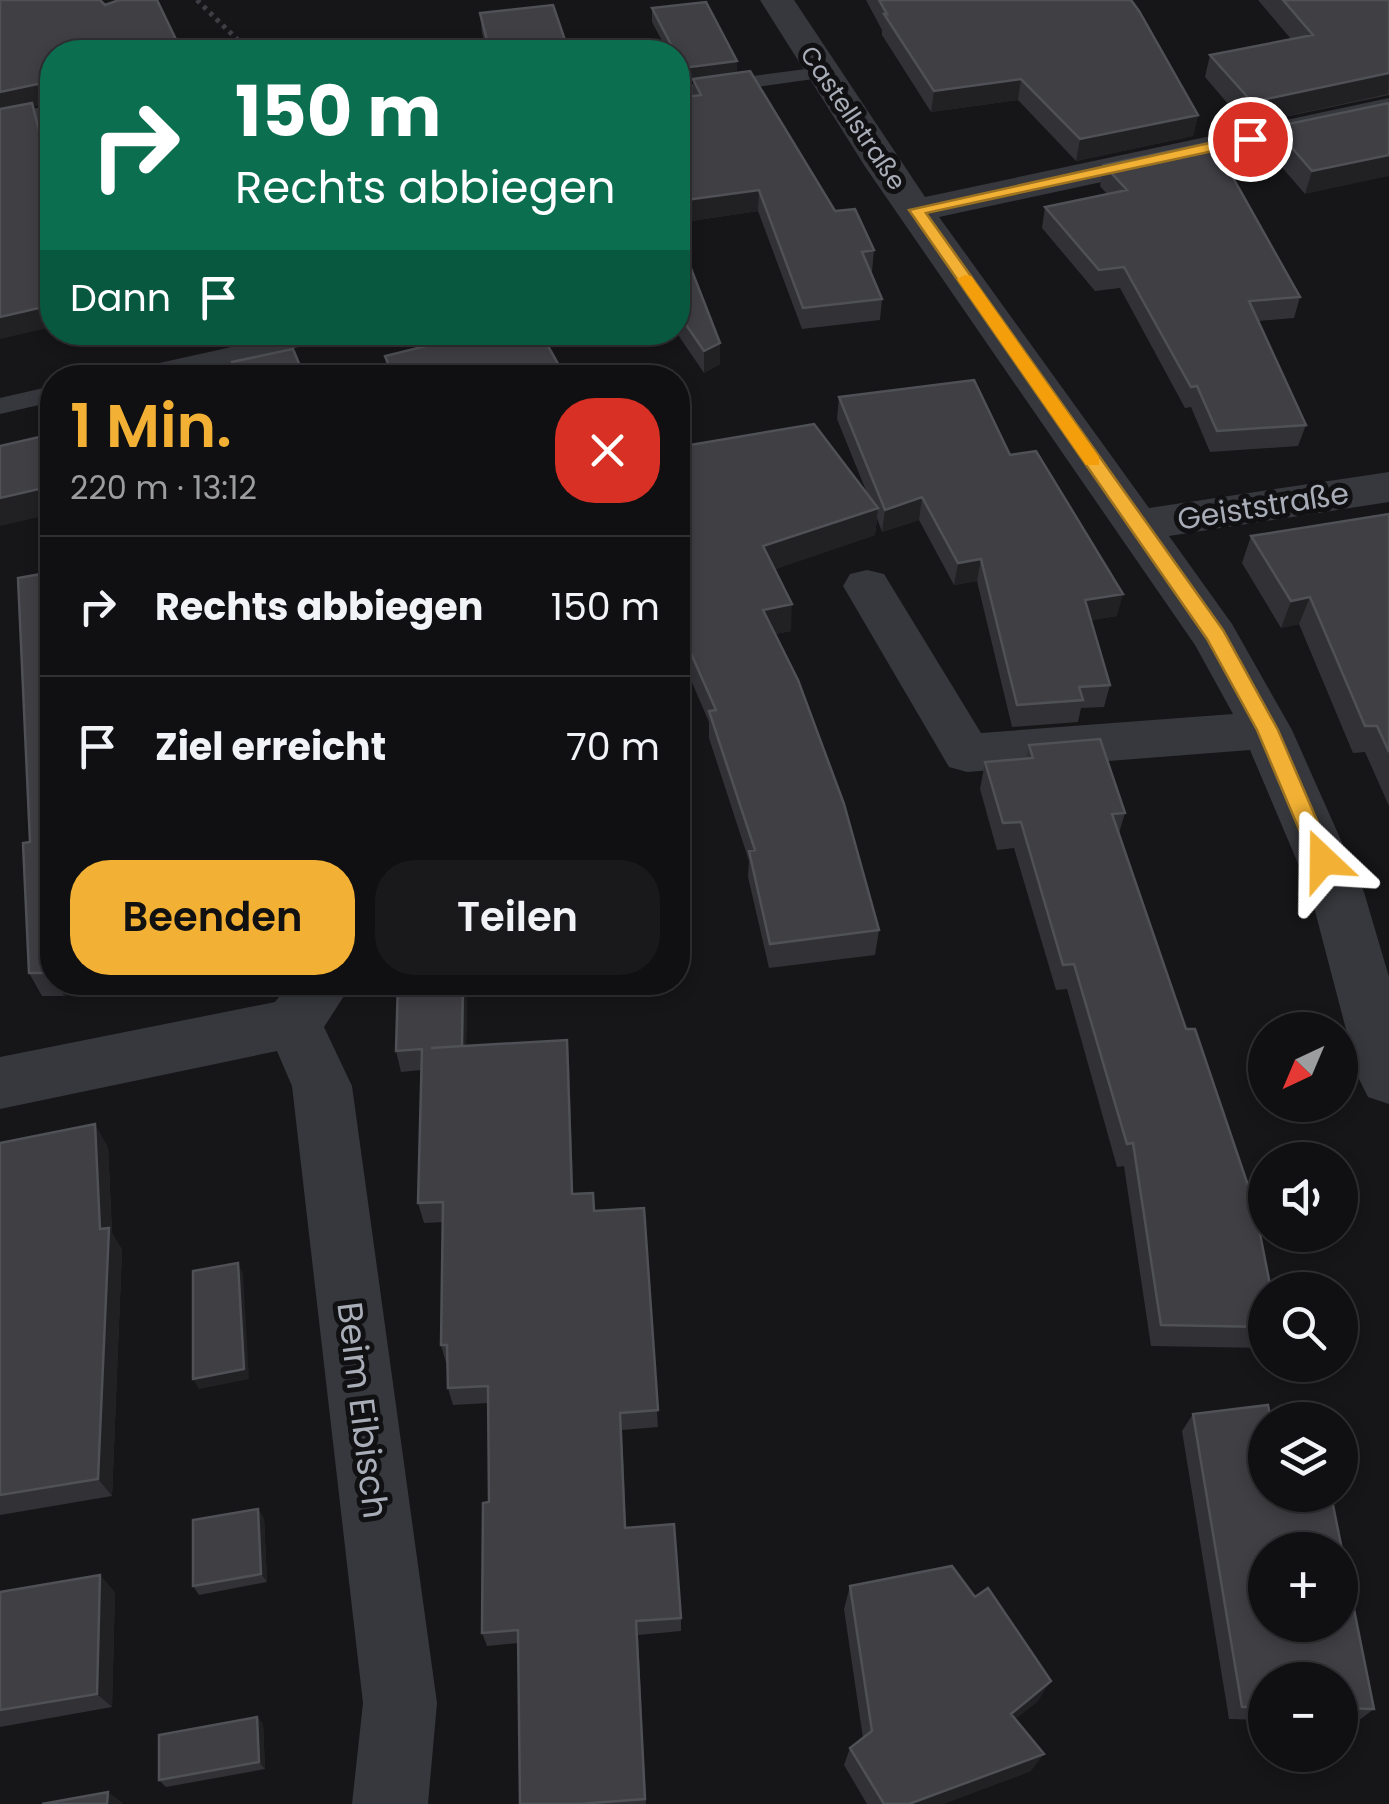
<!DOCTYPE html>
<html lang="de">
<head>
<meta charset="utf-8">
<style>
	body { margin:0; font-family:Poppins,sans-serif; background:#19191b; color:#f1f3f6; height:100vh; display:flex; flex-direction:column; font-size:38px; white-space:nowrap }
	* { box-sizing:border-box; margin:0 }
	p { font-size:32px; color:#9c9d9f }
	.icon { flex:none; width:55px; height:55px; fill:none; stroke:currentColor; stroke-width:2; stroke-linecap:round; stroke-linejoin:round }
	.map { position:relative; flex:1; overflow:hidden }
	.drawer { position:absolute; left:40px; top:365px; width:650px; height:630px; display:flex; flex-direction:column; background:#101012; border-radius:40px; box-shadow:0 5px 15px #0003,0 0 0 2px #303032 }
	.drawer>* { flex:none }
	.banner { position:absolute; left:40px; top:40px; width:650px; height:305px; border-radius:40px; box-shadow:0 5px 15px #0003,0 0 0 2px #303032; background:#0b6e4f; color:#fff; overflow:hidden }
	.needle { width:65px; rotate:224deg }
	.tools { position:absolute; left:1248px; top:1012px; display:grid; gap:20px }
	.tools a { display:grid; place-items:center; width:110px; height:110px; border-radius:50%; background:#101012; box-shadow:0 5px 15px #0003,0 0 0 2px #303032; font-size:50px }
	.pin { position:absolute; display:grid; place-items:center; width:85px; height:85px; color:#fff; margin:-42px; border:5px solid #fff; border-radius:50%; box-shadow:0 2px 10px #0007 }
	.me { position:absolute; width:110px; margin:-55px; rotate:337deg; stroke-linejoin:round; filter:drop-shadow(0 0 8px #0008) }
	.turn { display:flex; align-items:center; gap:35px; height:210px; padding:0 30px; font-size:45px }
	.turn .icon { width:130px; height:130px; stroke-width:2.5 }
	.turn b { display:block; font-size:70px; line-height:85px }
	.then { display:flex; align-items:center; height:95px; padding:0 30px; background:#0003; gap:20px; font-size:38px }
	.round { display:grid; place-items:center; flex:none; width:105px; height:105px; border-radius:40px; background:#19191b }
	.head { display:flex; align-items:center; justify-content:space-between; height:170px; padding:0 30px }
	h1 { font-size:60px; font-weight:600; line-height:75px; color:#f2b134 }
	.cta { display:flex; gap:20px; margin-top:auto; padding:20px 30px }
	.cta a { flex:1; height:115px; border-radius:40px; background:#f2b134; color:#111; font-size:40px; font-weight:600; line-height:115px; text-align:center }
	.cta a+a { background:#19191b; color:#f1f3f6 }
	ul { padding:0; list-style:none }
	li { display:flex; align-items:center; gap:30px; height:140px; padding:0 30px; border-top:2px solid #303032 }
	li div { flex:1 }
	li b { display:block; font-size:38px }
	li em { font-style:normal }
	.map>svg:first-child { display:block }
</style>
</head>
<body>
<div class="map">
<svg width="1389" height="1804" viewBox="0 0 1389 1804">
	<rect width="100%" height="100%" fill="#161618"/>
	<g fill="none" stroke-linecap="round" stroke-linejoin="round">
		<path stroke="#3d3f44" stroke-width="5" stroke-dasharray="4 5" stroke-linecap="butt" d="M197,0L250,52"/>
		<path fill="#37383d" fill-rule="evenodd" d="M821,67L828,69L831,73L828,77L678,98V86Z
			M52,105V117L0,127V115Z
			M298,332H345L342,337L165,378H116L128,370Z
			M52,386V402L0,414V398Z"/>
		<path fill="#37383d" fill-rule="evenodd" d="M760,0H794L925,197L1389,98V120L939,217L1149,508L1389,472V502L1169,536L1232,624L1292,730L1364,892L1389,977V1104L1368,1097L1359,1079L1310,892L1250,750L967,772L949,767L843,586L850,574L867,570L884,574L981,733L1233,714L1195,645L866,168Z
			M291,982H353L324,1027L352,1086L437,1703L428,1804H352L363,1703L292,1086L277,1051L0,1109V1057L275,1002Z"/>
	</g>
	<path fill="#323236" d="M866,0H1131L1198,115L1193,136L1076,161L1018,100L931,112L882,35V30Z
		M1258,0H1389V95L1246,125L1205,77L1210,55L1291,39Z
		M652,8L737,73L835,211L874,250L872,272H870L882,299L880,320L802,329L758,211L678,223V98L693,96V80L683,82L678,71V52H668L652,22Z
		M480,13L569,52H487L482,33Z
		M1389,103L1305,194L1267,150L1274,127Z
		M1104,165L1300,297L1294,318L1258,321L1306,425L1298,446L1210,452L1191,407L1185,408L1120,288L1095,291L1042,228L1045,207L1107,194L1100,186Z
		M678,235L720,343V364L704,373L676,332Z
		M511,345L566,378H388L385,356Z
		M839,397L1010,455L1117,616L1091,620L1110,685L1104,707L1081,708L1078,722L1012,727L977,581L954,585L919,520L882,532L877,518L875,535L775,569L791,631L775,634L879,930L875,955L769,968L748,877L749,861L709,738V722L678,650V595H680L678,589V447L867,493L837,419Z
		M1389,514V806L1365,752L1353,753L1299,624L1281,628L1242,563L1251,536Z
		M52,572V982H125L64,996H42L29,973L30,842Z
		M1029,745L1125,813L1119,833L1265,1290V1348L1151,1346L1124,1166L1117,1167L1067,989L1056,990L1014,848L997,850L980,789L985,762L1026,759Z
		M398,982H473L466,985L467,993L466,1046L567,1040L569,1061L573,1194L593,1193L595,1211L644,1208L658,1427L622,1430L626,1528L681,1618V1631L638,1635L646,1804H520L518,1643L487,1646L482,1633L489,1502L488,1403L453,1405L448,1388V1363H446L441,1345L443,1222L424,1223L418,1203L421,1070L401,1072L396,1051Z
		M0,1143L108,1147L112,1233L122,1250L112,1496L0,1515Z
		M1193,1414L1265,1495L1374,1709L1358,1721H1340V1680H1265V1720L1229,1719L1182,1431Z
		M264,1518L267,1582L199,1595L193,1586Z
		M850,1586L1038,1701L1015,1719L1031,1771L943,1804H867L844,1765L850,1748L863,1738L844,1609Z
		M0,1592H115L112,1707L0,1727Z
		M257,1717L263,1724L265,1769L166,1787L159,1780Z"/>
	<path fill="#212124" d="M737,61V74L683,82V68Z
		M1389,73L1388,94L1246,125L1252,102Z
		M1021,79L1018,100L931,112L934,91Z
		M52,81V102L33,107L52,180L0,114V92Z
		M1198,115L1193,136L1076,161L1080,139Z
		M1389,155V176L1305,194L1312,171Z
		M759,190L758,211L678,223V201Z
		M52,305V327L0,339V317Z
		M720,343V364L704,373V351Z
		M52,486V514L0,526V498Z
		M922,497L919,520L882,532L885,510Z
		M878,508L875,535L762,574L763,546Z
		M981,559L977,581L954,585L958,563Z
		M1123,594L1117,616L1079,622L1085,600Z
		M1310,597L1299,624L1281,628L1291,601Z
		M792,604L791,631L761,637L763,610Z
		M57,982H125L64,996Z
		M438,982H473L466,985L467,993L466,1067Z
		M567,1040L569,1061L574,1213L572,1194Z
		M95,1124L108,1147L112,1233L122,1250L112,1496L98,1479L100,1229Z
		M238,1263L243,1274L249,1379L199,1389L193,1379Z
		M258,1509L264,1518L267,1582L261,1574Z
		M100,1575L115,1592L112,1707L97,1694Z
		M1051,1681L1038,1701L999,1732L1011,1714Z
		M257,1717L263,1724L265,1769L259,1762Z
		M1044,1754L1031,1771L943,1804H909Z
		M108,1792L123,1803V1804H107Z"/>
	<path fill="#3f3f44" stroke="#4f5156" stroke-width="2.5" fill-rule="evenodd" d="M0,0H100L105,5L119,0H157L182,52H52V81L0,92Z
		M879,0H1131L1139,11L1198,115L1080,139L1021,79L934,91L884,14H887Z
		M1283,0H1389V73L1252,102L1210,55L1313,35Z
		M706,2L737,61L683,68L678,57V52H675L652,8Z
		M553,5L569,52H490L480,13Z
		M351,42L357,52H298Z
		M750,71L835,211L855,209L874,250L862,252L882,299L803,308L759,190L678,201V98L701,95L693,79Z
		M32,103L52,180V305L0,317V109Z
		M1389,103V155L1312,171L1274,127Z
		M1213,142L1300,297L1249,301L1306,425L1217,431L1197,386L1191,387L1124,267L1099,270L1045,207L1127,190L1104,165Z
		M678,235L720,343L704,351L678,313Z
		M483,332H503L511,345L543,337L566,378H394L385,356Z
		M293,349L305,378H238L232,362Z
		M974,380L1010,455L1036,451L1123,594L1085,600L1110,685L1079,687L1083,700L1017,705L981,559L958,563L922,497L885,510L839,397Z
		M814,424L878,508L763,546L792,604L763,610L798,680L844,804L879,930L770,944L749,851L755,850L709,711L716,710L678,624V595L689,593L678,563V447Z
		M52,434V486L0,498V446Z
		M1389,514V752L1377,726H1365L1310,597L1291,601L1251,536Z
		M52,572V973H29L23,843L30,842L18,578Z
		M1100,739L1125,813L1112,814L1186,1029H1195L1254,1203L1271,1290H1265V1327L1161,1325L1133,1143L1127,1144L1074,964L1063,965L1021,822L1003,823L985,762L1033,758L1029,745Z
		M398,982H463L462,1046L431,1048L567,1040L572,1194L593,1193L594,1211L644,1208L658,1410L620,1413L625,1528L674,1524L681,1618L636,1621L645,1799L579,1804H520L518,1630L482,1633L483,1503L489,1502L488,1386L448,1388L447,1345H441L443,1202L418,1203L422,1049L396,1051Z
		M95,1124L100,1229L109,1228L98,1479L0,1495V1143Z
		M238,1263L244,1369L193,1379V1271Z
		M1268,1405L1271,1420H1265V1495H1331L1374,1709L1340,1708V1680H1265V1707H1242L1193,1414ZM1265,1550H1340V1625H1265Z
		M258,1509L261,1574L193,1586V1520Z
		M952,1566L975,1597L988,1588L1051,1681L1011,1714L1044,1754L909,1804H884L850,1748L872,1731L850,1586Z
		M100,1575L97,1694L0,1710V1592Z
		M257,1717L259,1762L159,1780V1735Z
		M108,1792L107,1804H42Z"/>
	<path fill="#f2b134" stroke="#9d7322" stroke-width="2.5" d="M1250,134L1255,136V142L926,213L1223,630L1278,730L1334,860L1323,869L1312,860L1257,730L1207,639L909,210Z"/>
	<path fill="#f59e0b" d="M965,275L971,276L1099,457V465H1086L957,279Z"/>
	<g text-anchor="middle" dominant-baseline="central" stroke-width="10" stroke-linejoin="round" paint-order="stroke">
		<g font-size="25" fill="#a8adb8" stroke="#111113">
			<text transform="translate(853 118) rotate(56)">Castellstraße</text>
		</g>
		<g font-size="30" fill="#a8adb8" stroke="#111113">
			<text transform="translate(1263 506) rotate(-9)">Geiststraße</text>
		</g>
		<g font-size="35" fill="#a8adb8" stroke="#111113">
			<text transform="translate(363 1410) rotate(83)">Beim Eibisch</text>
		</g>
	</g>
</svg>
<div class="tools">
<a><svg class="needle" viewBox="-14 -14 28 28"><path d="M0-13l5 13h-10z" fill="#e53935"/><path d="M0 13l5-13h-10z" fill="#9c9d9f"/></svg></a>
<a><svg class="icon" aria-label="sound" viewBox="0 0 24 24"><path d="M4 9h4l5-4v14l-5-4H4zM17 9q2 3 0 6"/></svg></a>
<a><svg class="icon" aria-label="search" viewBox="0 0 24 24"><circle cx="10" cy="10" r="6"/><path d="M15 15l6 6"/></svg></a>
<a><svg class="icon" aria-label="layers" viewBox="0 0 24 24"><path d="M12 4l9 5-9 5-9-5zM3 14l9 5 9-5"/></svg></a>
<a>+</a>
<a>−</a>
</div>
<div class="pin" style="left:1250px;top:139px;background:#d93025"><svg class="icon" aria-label="arrive" viewBox="0 0 24 24"><path d="M6 21V4h12l-3 4 3 4H6"/></svg></div>
<svg class="me" style="left:1323px;top:860px" viewBox="-20 -20 40 40"><path d="M0-17L14 15 0 8-14 15z" fill="#f2b134" stroke="#fff" stroke-width="4"/></svg>
<div class="banner">
<div class="turn"><svg class="icon" aria-label="right" viewBox="0 0 24 24"><path d="M7 20v-9h11M14 6l5 5-5 5"/></svg><div><b>150 m</b>Rechts abbiegen</div></div>
<div class="then">Dann<svg class="icon" aria-label="arrive" viewBox="0 0 24 24"><path d="M6 21V4h12l-3 4 3 4H6"/></svg></div>
</div>
<section class="drawer">
<div class="head"><div><h1>1 Min.</h1><p>220 m · 13:12</p></div><a class="round" style="background:#d93025;color:#fff"><svg class="icon" aria-label="close" viewBox="0 0 24 24"><path d="M6 6l12 12M18 6L6 18"/></svg></a></div>
<ul>
<li><svg class="icon" aria-label="right" viewBox="0 0 24 24"><path d="M7 20v-9h11M14 6l5 5-5 5"/></svg><div><b>Rechts abbiegen</b></div><em>150 m</em></li>
<li><svg class="icon" aria-label="arrive" viewBox="0 0 24 24"><path d="M6 21V4h12l-3 4 3 4H6"/></svg><div><b>Ziel erreicht</b></div><em>70 m</em></li>
</ul>
<div class="cta"><a>Beenden</a><a>Teilen</a></div>
</section>
</div>
</body>
</html>
